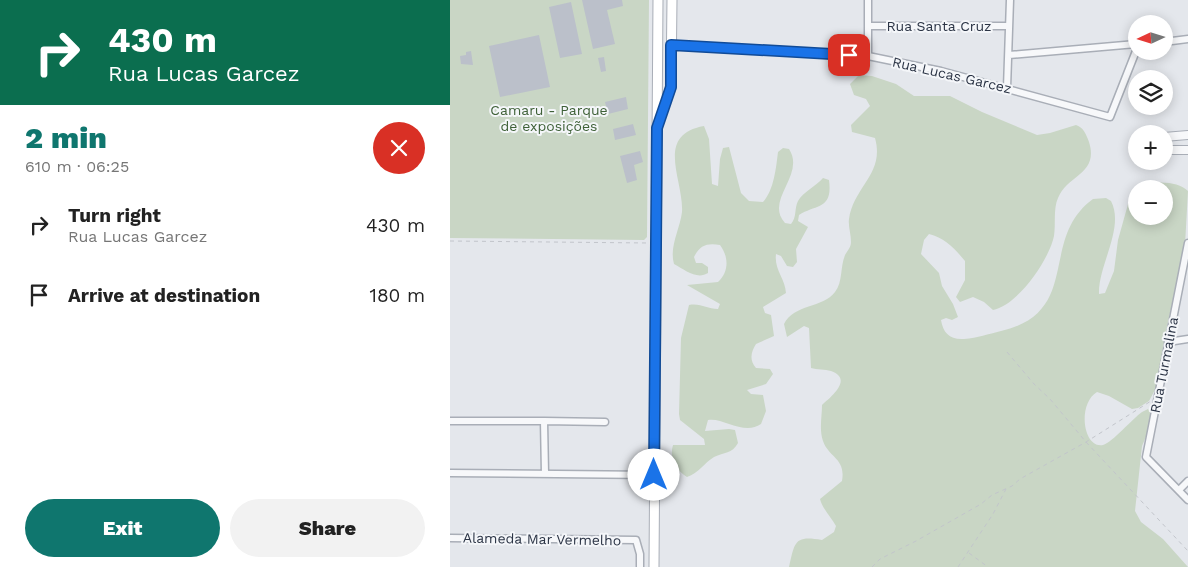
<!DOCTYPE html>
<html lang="en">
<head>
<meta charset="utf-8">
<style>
	body { margin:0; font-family:"Work Sans",sans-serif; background:#f2f2f2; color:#222; height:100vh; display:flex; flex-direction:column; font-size:19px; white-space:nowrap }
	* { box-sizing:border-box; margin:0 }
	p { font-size:16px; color:#767676 }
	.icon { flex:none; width:28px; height:28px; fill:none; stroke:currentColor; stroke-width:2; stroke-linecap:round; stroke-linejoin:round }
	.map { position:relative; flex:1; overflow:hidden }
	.side { display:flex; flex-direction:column; background:#fff; width:450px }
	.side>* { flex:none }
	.hud { background:#0b6e4f; color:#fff; overflow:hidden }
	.needle { width:32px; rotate:266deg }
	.buttons { position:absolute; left:678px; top:15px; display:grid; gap:10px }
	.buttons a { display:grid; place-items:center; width:45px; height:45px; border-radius:50%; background:#fff; box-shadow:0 2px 12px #0003; font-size:25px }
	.pin { position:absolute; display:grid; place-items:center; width:42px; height:42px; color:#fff; margin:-21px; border-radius:10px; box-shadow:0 2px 8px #0006 }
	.me { position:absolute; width:55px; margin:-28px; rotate:0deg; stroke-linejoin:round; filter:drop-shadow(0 0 4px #0008) }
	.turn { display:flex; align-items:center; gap:18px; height:105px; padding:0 25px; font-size:22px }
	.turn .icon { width:65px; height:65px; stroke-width:2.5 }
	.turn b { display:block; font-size:35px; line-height:42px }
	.round { display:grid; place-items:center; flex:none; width:52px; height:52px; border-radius:26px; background:#f2f2f2 }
	.headline { display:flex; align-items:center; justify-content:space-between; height:85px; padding:0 25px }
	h1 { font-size:30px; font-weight:800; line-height:38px; color:#0f766e }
	.button { display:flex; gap:10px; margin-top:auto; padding:10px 25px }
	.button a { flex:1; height:58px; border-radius:30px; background:#0f766e; color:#fff; font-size:20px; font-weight:800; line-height:58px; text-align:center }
	.button a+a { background:#f2f2f2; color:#222 }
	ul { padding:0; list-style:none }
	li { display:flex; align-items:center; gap:15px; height:70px; padding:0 25px }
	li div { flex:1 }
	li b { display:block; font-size:19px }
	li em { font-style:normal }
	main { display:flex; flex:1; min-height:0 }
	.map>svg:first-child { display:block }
</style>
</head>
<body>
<main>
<section class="side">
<div class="hud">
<div class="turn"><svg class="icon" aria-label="right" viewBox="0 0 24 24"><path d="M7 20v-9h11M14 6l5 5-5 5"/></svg><div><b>430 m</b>Rua Lucas Garcez</div></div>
</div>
<div class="headline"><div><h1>2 min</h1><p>610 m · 06:25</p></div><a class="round" style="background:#d93025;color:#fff"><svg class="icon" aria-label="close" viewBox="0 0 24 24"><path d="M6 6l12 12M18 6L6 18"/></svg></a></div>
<ul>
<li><svg class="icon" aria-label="right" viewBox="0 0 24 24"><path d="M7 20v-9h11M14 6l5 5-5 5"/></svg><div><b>Turn right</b><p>Rua Lucas Garcez</p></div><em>430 m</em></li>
<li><svg class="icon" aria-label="arrive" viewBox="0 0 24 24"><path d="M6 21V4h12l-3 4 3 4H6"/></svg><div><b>Arrive at destination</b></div><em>180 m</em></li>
</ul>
<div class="button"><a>Exit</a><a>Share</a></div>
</section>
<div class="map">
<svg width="738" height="567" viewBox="0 0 738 567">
	<rect width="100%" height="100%" fill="#e4e7ec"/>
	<path fill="#c9d6c5" d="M0,0H199L197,237L194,240L0,238Z
		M409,75L422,76L446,84L464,96H500L532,112L587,135L600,133L626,125C634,128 636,134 639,142C649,174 618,174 608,198C603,209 606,224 604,236C599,260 568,305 543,310L534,302L523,297L510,302L506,297L515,280V261C505,249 495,238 479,234L474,240L471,254L489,273L492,286L503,304L508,317L502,320L496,318L491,320C493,333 500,340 514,339C528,338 538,334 551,331C633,312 588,239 643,199L656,198L661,201C675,228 648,265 649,294L655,293L664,271L668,240L680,197L686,189V216H714V189H687C699,180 727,180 738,191L735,245L716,331L706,388L699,401L688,408L682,409L659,396L647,392C627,404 633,449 653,445C663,442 682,419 692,412L698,409L702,414L700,427L692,446L685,511L691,522L713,539L738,567H339C345,542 344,535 372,540L384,532L386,526C381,517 372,508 370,499L392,481C396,458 379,458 373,441C369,430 372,416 372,405C380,398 404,379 381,371C375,369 367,370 361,368L359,328L354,326L337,337L334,324C344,304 373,308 385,292C393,282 390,267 395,255C398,250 401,247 401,242C401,234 398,226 399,219C404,186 435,174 425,138L402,132L401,125L420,106L416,99L404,95L400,84Z
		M254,126L259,139L262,184L268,186L270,159L273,148L279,147L291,193L299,201L313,202C324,190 326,168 328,152L333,148L339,149C356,175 314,200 335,223L341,224C347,217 344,209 348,201C353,192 366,186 373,178L379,180C383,210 366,204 349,215L348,221L358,227L346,249L347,262L343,267L337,266L331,256L326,254C324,270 335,278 336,293L313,307L315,313L321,315L324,336L306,344C301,352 299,360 306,368L320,369L323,374L316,384L297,390L301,394L313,395L316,411L311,424C294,436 273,417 258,420L255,431L279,429L285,430L288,443C282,454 274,452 264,457C254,463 249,473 237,477C226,470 219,458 223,445H255L254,439L230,420L229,414L231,338L239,305C251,303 257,309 268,309L270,304L237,285L268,282C279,272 279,257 270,245C257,243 250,245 244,257L246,263H252L258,267V273C247,280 235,270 224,264C219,247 230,229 232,212C234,180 204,135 254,126Z"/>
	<path fill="#bbc0ca" d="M132,0H172L173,6L157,10L165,44L143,49Z
		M121,2L132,54L110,58L99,7Z
		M89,35L100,87L50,97L39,46Z
		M21,51L23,65L11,64L10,56L16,55V52Z
		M154,57L156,71L151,72L148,58Z
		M176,97L178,109L158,114L155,102Z
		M183,124L186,135L165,140L163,129Z
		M190,151L193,162L184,165L187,180L177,183L170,156Z"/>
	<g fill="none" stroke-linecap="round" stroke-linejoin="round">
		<g stroke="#a9aeb7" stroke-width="9">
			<path id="minor" d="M418,26H559
				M714,42L738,39
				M221,45L418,56L491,71L660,117L686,51
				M559,55L686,44
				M418,56V0
				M557,88L560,0
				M738,243L696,457L738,500
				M718,342L738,339
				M0,421H94L95,474
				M94,421L155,422
				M0,473L204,475
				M729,490L738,481
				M0,538L186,540L190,554V567"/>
		</g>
		<g stroke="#a9aeb7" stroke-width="10">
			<path id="tertiary" d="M714,137L738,135
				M714,150H738"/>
		</g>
		<g stroke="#a9aeb7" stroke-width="11">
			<path id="secondary" d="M210,118L221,87L222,0
				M204,567L208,0"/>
		</g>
		<path stroke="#c2c5cb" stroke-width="1" stroke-dasharray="4 4" stroke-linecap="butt" d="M0,241L199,243
			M557,352L584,384L600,399L636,442L738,551
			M519,553L538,567
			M422,567L430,559L466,541L531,504L542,495L562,486L570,479L636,442L701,401
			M508,567L543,514L556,489"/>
		<use href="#minor" stroke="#f7f8fa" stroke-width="6"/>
		<use href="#tertiary" stroke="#f7f8fa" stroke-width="8"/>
		<use href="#secondary" stroke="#fff" stroke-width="9"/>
	</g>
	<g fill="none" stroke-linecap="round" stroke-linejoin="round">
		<g stroke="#114b97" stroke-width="12">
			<path id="route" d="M204,475L207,128L221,87V45L399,55"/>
		</g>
		<use href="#route" stroke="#1a73e8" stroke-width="9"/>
	</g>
	<g text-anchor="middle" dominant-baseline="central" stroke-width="4" stroke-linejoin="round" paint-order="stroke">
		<g font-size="14" fill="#2b3445" stroke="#f4f6f9">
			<text x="489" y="26">Rua Santa Cruz</text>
			<text transform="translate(502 75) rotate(13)">Rua Lucas Garcez</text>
			<text transform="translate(714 365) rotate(-79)">Rua Turmalina</text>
			<text transform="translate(92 539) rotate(1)">Alameda Mar Vermelho</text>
		</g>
		<g font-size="14" fill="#3f6138" stroke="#f4f6f9">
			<text x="99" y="110">Camaru - Parque<tspan x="99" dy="16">de exposições</tspan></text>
		</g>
	</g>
</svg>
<div class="buttons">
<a><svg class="needle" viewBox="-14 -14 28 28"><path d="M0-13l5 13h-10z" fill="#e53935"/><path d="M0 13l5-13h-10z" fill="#767676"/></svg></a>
<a><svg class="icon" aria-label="layers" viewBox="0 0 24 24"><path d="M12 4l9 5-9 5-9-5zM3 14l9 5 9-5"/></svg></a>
<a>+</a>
<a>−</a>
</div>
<div class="pin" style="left:399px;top:55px;background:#d93025"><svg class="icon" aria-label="arrive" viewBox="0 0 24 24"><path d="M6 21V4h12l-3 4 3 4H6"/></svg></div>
<svg class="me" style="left:204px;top:475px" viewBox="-20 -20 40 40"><circle r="19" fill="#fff"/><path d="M0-13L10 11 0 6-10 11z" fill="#1a73e8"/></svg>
</div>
</main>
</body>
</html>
